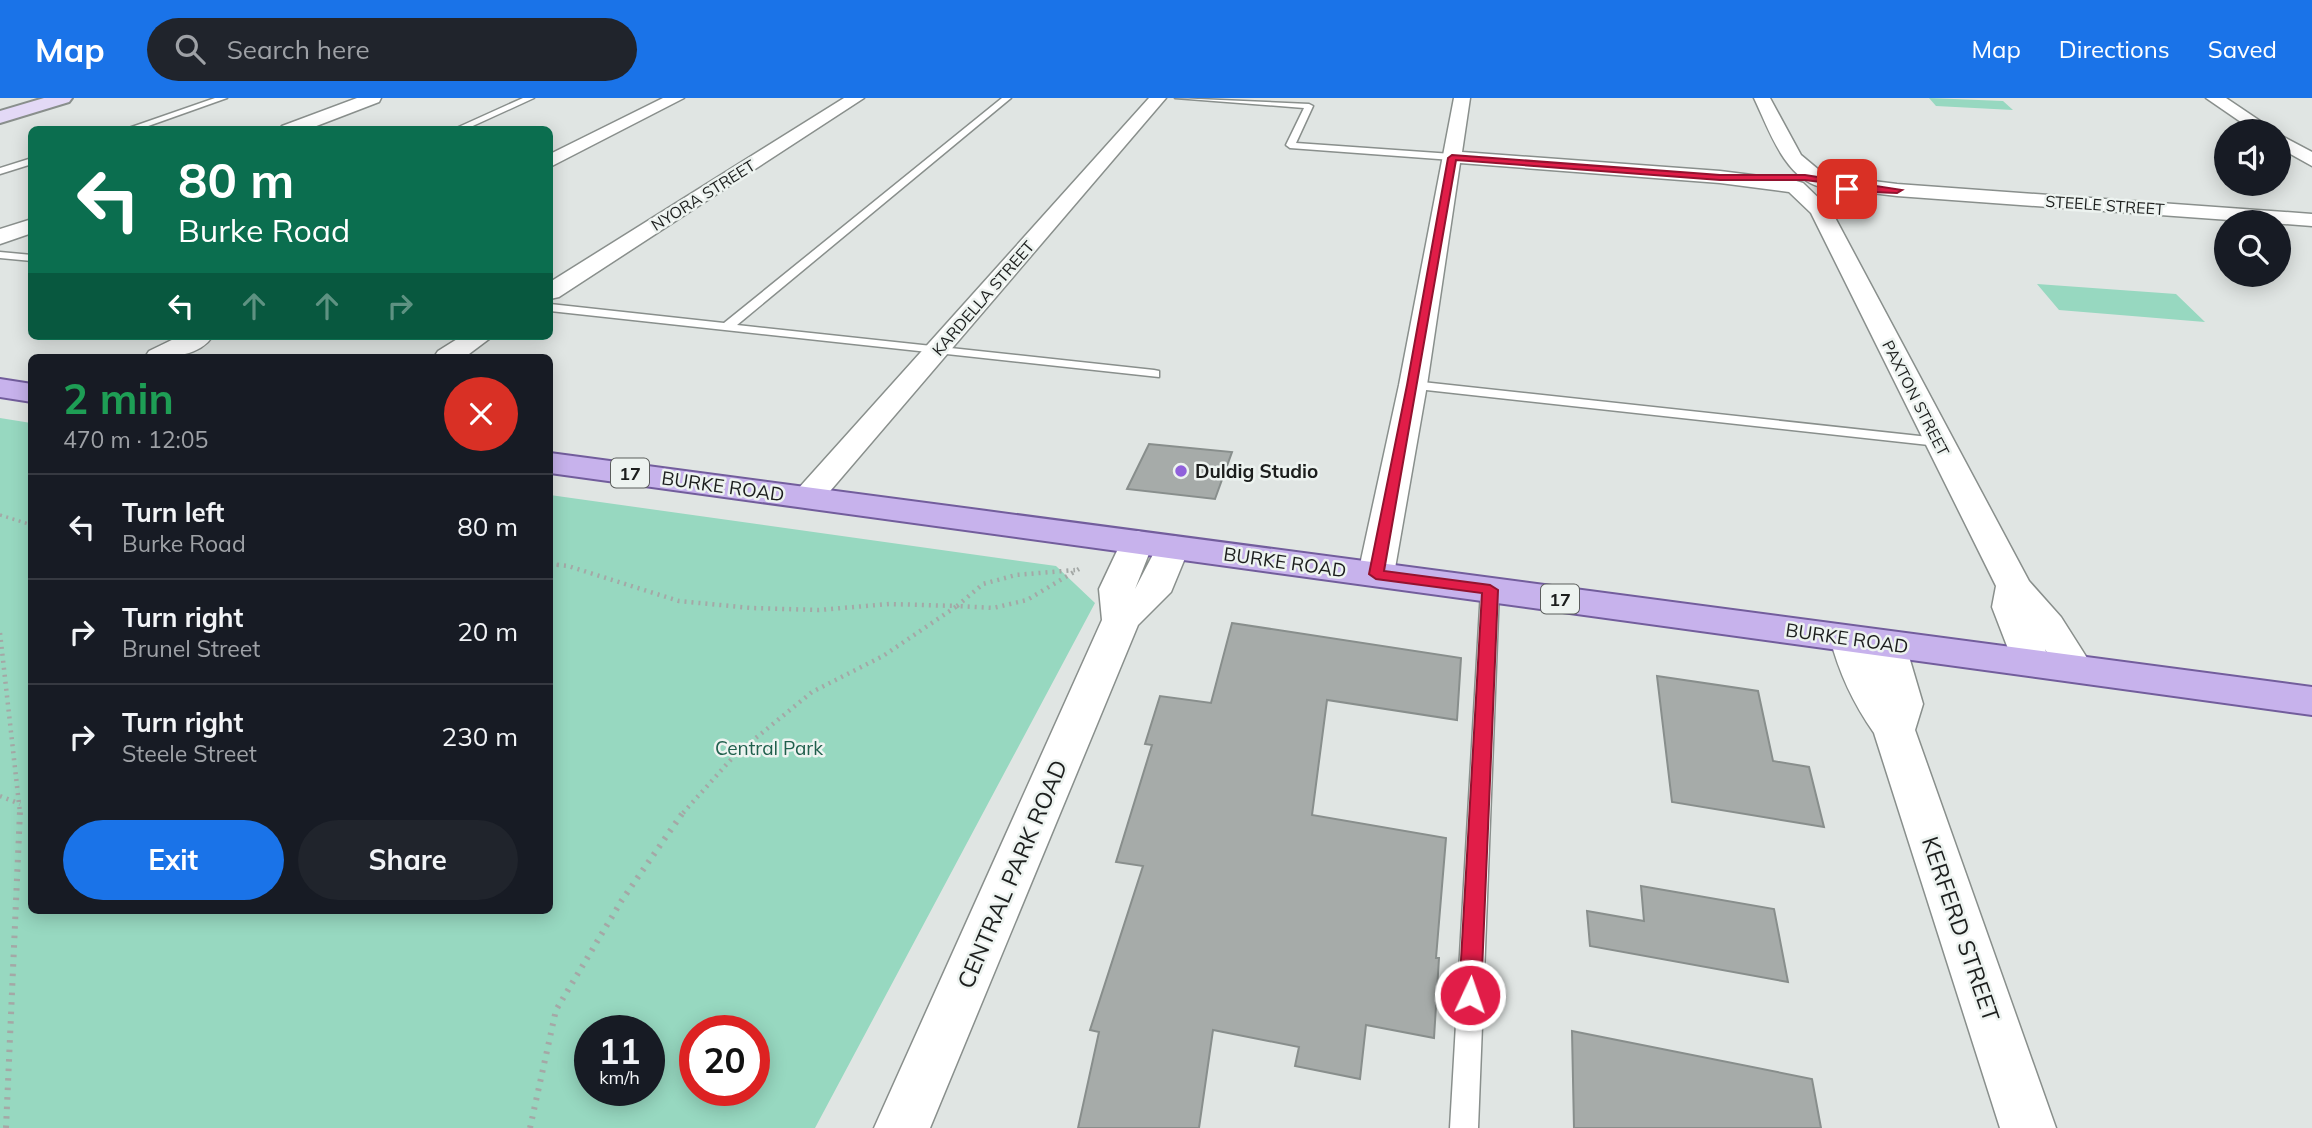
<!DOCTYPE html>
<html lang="en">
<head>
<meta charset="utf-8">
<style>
	body { margin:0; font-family:Mulish,sans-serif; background:#20242c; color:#f1f3f6; height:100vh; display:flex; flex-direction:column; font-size:26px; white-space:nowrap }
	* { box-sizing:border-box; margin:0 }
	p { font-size:23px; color:#9ea1a6 }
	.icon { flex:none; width:38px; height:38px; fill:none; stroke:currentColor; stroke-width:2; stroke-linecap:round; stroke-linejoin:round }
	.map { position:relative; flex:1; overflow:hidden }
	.side { position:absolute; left:28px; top:256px; width:525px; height:560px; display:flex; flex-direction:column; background:#171b24; border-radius:10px; box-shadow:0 4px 18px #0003 }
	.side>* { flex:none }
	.top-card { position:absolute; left:28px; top:28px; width:525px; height:214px; border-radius:10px; box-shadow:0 4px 18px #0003; background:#0b6e4f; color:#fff; overflow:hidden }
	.tools { position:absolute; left:2214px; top:21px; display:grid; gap:14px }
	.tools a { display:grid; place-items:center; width:77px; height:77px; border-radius:50%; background:#171b24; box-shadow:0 4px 18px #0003; font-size:35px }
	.speed { position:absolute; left:574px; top:917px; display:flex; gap:14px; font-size:35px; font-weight:700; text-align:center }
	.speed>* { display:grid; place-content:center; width:91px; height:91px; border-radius:50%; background:#171b24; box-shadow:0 4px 18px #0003; line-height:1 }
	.speed small { font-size:18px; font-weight:400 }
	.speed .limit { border:10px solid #d22; background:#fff; color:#111 }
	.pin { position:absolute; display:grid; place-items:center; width:60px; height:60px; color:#fff; margin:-30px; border-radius:14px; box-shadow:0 4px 10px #0006 }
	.me { position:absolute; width:77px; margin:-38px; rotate:3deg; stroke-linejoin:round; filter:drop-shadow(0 0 5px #0008) }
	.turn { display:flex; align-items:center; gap:24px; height:147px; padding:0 35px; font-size:32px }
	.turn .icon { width:91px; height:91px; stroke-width:2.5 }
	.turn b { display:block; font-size:49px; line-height:60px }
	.lanes { display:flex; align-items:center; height:66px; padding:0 35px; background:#0003; justify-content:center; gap:35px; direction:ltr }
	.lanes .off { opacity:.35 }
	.round { display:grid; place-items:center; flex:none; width:74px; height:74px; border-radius:37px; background:#20242c }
	.summary { display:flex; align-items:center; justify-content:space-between; height:119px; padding:0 35px }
	h1 { font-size:42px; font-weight:700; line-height:52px; color:#1e9e55 }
	.cta { display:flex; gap:14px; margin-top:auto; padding:14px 35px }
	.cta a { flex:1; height:80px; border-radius:42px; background:#1a73e8; color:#fff; font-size:28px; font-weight:700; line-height:80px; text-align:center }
	.cta a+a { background:#20242c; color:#f1f3f6 }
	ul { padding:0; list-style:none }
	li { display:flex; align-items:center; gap:21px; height:105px; padding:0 35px; border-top:2px solid #363941 }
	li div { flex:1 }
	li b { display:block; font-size:26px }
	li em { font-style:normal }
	header { display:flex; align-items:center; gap:42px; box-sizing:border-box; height:98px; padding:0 35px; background:#1a73e8; color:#fff }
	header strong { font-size:33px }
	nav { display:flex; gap:38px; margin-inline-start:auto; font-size:24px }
	.search { width:490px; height:63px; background:#20242c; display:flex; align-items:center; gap:18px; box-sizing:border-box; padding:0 24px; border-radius:38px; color:#9ea1a6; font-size:26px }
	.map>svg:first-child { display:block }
</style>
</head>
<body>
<header>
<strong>Map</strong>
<div class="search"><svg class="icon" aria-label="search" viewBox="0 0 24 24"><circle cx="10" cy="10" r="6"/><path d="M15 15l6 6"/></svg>Search here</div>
<nav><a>Map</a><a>Directions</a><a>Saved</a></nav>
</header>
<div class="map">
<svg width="2312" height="1030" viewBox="0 0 2312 1030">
	<rect width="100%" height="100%" fill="#e0e5e3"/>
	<path fill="#97d8c0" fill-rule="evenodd" d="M1929,0L2003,3L2013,12L1936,8Z
		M2037,186L2176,196L2205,224L2059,212Z
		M0,320L31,325L32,812H550V397L1056,468L1095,505L815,1030H0ZM590,933H649V992H590ZM695,933H754V992H695Z"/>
	<path fill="#a6aba9" stroke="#888e8c" stroke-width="2" d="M1149,346L1232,354L1215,401L1127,391Z
		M1232,525L1461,560L1457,622L1327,602L1312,717L1446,740L1436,860H1439L1434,940L1366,927L1360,981L1295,968L1299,949L1213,932L1199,1030H1078L1099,934L1090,932L1143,768L1116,764L1152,647L1145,646L1160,598L1211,605Z
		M1657,578L1758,593L1773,663L1809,669L1824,729L1672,704Z
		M1641,788L1774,811L1788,884L1590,848L1587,813L1644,823Z
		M1572,933L1812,981L1821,1030H1574Z"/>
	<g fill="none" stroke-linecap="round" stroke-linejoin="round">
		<g stroke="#898f8c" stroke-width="3">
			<path id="service" d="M215,0H227L137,32H123Z
				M523,0H534L464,32H452Z
				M1002,0H1011L737,227L1154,272L1159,273V279L550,213V206L724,225Z
				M1175,0L1309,6L1313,8L1296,45L1452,56L1457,59L1452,62L1290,50L1286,47L1304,10Z
				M32,60V66L0,76V70Z
				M0,154L32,157V163L0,160Z
				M1413,283L1938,340L1945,344L1938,348L1408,290V284Z
				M1490,487L1499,492L1478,1030H1450L1481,492Z"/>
		</g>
		<g stroke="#898f8c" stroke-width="3">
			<path id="minor" d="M357,0H381L379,4L306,32H279L282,28Z
				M663,0H684L550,69V56Z
				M844,0H864L559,199L550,201V184Z
				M1149,0H1166L819,406L808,409L797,406L792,399L797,392Z
				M1454,0H1470L1462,54L1720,73L1793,82L1803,85L1831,112L2029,483L2061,519L2094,571L2089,580L2075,583L2061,580L2045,551L2050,565L2045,574L2031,577L2017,574L1992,509L1996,488L1811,115L1789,94L1720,85L1460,65L1427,287L1394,476L1388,483L1376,487L1364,483L1358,476L1399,287Z
				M1754,0H1770L1801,57L1825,77L1897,86L2312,116V128L1897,98L1821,89C1784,80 1769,31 1754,0Z
				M2206,0H2226L2275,33H2254Z
				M2278,36L2312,54V68L2278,49Z
				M32,121V135L0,146V131Z
				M180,238H213C198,260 168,259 145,259L149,253Z
				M462,238H493L465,259H434L438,253Z
				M1137,433L1149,436L1154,443L1135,491L1161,441L1173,438L1185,441L1190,448L1171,494L1138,527L930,1030H874L1102,522L1099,491L1125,436Z
				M1849,528L1862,532L1869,543L1873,537L1886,533L1899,537L1905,545L1923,606L1915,632L2056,1030H2000L1874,635C1853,605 1839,575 1830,540L1836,532Z"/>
		</g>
		<g stroke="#898f8c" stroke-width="4">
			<path id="secondary" d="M44,0H72L69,4L0,25V13Z"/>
		</g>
		<g stroke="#725d9c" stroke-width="4">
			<path id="primary" d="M0,281L32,286V304L0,299Z
				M550,355L2312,589V617L550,375Z"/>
		</g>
		<path stroke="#a4a8a6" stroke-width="3.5" stroke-dasharray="2 4.5" stroke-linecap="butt" d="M0,417L32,427
			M550,466L557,467"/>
		<path stroke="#a4a8a6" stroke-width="4.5" stroke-dasharray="2 5" stroke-linecap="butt" d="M550,466L568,468L679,503L751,510L819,512L889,506L957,508L983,486L1016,477L1075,472
			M0,535L20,715
			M0,698L20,706
			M683,715L735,657L812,594L883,558L957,508L993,510L1027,502L1079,471"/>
		<path stroke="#a4a8a6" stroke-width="6" stroke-dasharray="2.5 7" stroke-linecap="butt" d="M6,1030L20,713
			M530,1030L556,912L622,802L684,713"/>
		<use href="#service" fill="#fff" fill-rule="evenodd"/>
		<use href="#minor" fill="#fff" fill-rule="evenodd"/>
		<use href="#secondary" fill="#e3d9f6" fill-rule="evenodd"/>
		<use href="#primary" fill="#c7b2ec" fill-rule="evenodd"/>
	</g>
	<path fill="#e11d48" stroke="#92132f" stroke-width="2" d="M1452,57L1720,77H1805L1902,92L1897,95L1847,93L1843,91L1844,89L1852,88L1805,82H1720L1456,62L1384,473L1490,487L1498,492L1481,897L1478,904L1470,907L1462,904L1459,897L1482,495L1376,481L1369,476L1407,287L1448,60Z"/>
	<circle fill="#9061db" stroke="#edf3f0" stroke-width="2.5" cx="1181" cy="373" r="7"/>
	<g text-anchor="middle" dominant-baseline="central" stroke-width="5" stroke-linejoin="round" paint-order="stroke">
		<g font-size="16" fill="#1c1e1d" stroke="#edf3f0">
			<text transform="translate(703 97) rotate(-32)">NYORA STREET</text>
			<text transform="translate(2105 107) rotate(4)">STEELE STREET</text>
			<text transform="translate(983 200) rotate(-49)">KARDELLA STREET</text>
			<text transform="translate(1916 300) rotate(63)">PAXTON STREET</text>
		</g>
		<g fill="#edf3f0" stroke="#5b5e5c" stroke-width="2">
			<rect x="611" y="360.5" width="38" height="29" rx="5"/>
			<rect x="1541" y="486.5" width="38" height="29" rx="5"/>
		</g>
		<g font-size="18" font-weight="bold" fill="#1c1e1d">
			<text x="630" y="375">17</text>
			<text x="1560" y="501">17</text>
		</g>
		<g font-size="19" font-weight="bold" fill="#1c1e1d" stroke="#edf3f0" text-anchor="start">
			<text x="1195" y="373">Duldig Studio</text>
		</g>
		<g font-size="19" fill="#1c1e1d" stroke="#edf3f0">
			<text transform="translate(723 388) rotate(8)">BURKE ROAD</text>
			<text transform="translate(1285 464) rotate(8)">BURKE ROAD</text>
			<text transform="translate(1847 540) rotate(8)">BURKE ROAD</text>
		</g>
		<g font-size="19" fill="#1f5f4c" stroke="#edf3f0">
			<text x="769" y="650">Central Park</text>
		</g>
		<g font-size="23" fill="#1c1e1d" stroke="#edf3f0">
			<text transform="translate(1012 776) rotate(-67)">CENTRAL PARK ROAD</text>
			<text transform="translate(1961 831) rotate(71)">KERFERD STREET</text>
		</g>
	</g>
</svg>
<div class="tools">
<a><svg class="icon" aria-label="sound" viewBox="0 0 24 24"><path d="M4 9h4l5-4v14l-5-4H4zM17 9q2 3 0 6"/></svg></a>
<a><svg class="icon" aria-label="search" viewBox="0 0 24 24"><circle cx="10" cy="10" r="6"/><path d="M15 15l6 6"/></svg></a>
</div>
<div class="speed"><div>11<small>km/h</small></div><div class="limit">20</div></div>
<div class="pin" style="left:1847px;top:91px;background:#d93025"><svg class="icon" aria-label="arrive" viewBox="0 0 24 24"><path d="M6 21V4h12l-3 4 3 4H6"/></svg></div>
<svg class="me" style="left:1470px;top:897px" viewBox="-20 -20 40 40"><circle r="17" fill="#e11d48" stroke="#fff" stroke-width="3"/><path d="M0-11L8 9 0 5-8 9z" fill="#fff"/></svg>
<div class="top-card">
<div class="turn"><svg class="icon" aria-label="left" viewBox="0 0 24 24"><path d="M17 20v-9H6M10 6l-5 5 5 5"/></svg><div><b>80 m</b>Burke Road</div></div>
<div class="lanes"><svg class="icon" aria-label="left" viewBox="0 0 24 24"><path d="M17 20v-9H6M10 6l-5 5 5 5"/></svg><svg class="icon off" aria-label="ahead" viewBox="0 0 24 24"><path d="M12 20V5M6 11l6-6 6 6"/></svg><svg class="icon off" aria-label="ahead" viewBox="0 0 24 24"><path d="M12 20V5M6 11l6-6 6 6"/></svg><svg class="icon off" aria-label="right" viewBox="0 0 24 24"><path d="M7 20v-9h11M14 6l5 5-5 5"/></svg></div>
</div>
<section class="side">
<div class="summary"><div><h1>2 min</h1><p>470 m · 12:05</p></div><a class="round" style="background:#d93025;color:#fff"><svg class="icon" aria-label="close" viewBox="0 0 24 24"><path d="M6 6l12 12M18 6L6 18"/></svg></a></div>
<ul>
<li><svg class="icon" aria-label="left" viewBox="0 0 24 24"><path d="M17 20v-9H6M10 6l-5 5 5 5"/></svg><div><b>Turn left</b><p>Burke Road</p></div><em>80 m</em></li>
<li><svg class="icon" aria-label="right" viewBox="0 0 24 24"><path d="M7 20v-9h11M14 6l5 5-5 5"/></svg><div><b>Turn right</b><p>Brunel Street</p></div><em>20 m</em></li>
<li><svg class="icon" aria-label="right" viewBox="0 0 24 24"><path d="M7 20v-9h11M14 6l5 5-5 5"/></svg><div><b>Turn right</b><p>Steele Street</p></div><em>230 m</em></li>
</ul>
<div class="cta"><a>Exit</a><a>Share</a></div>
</section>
</div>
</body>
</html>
